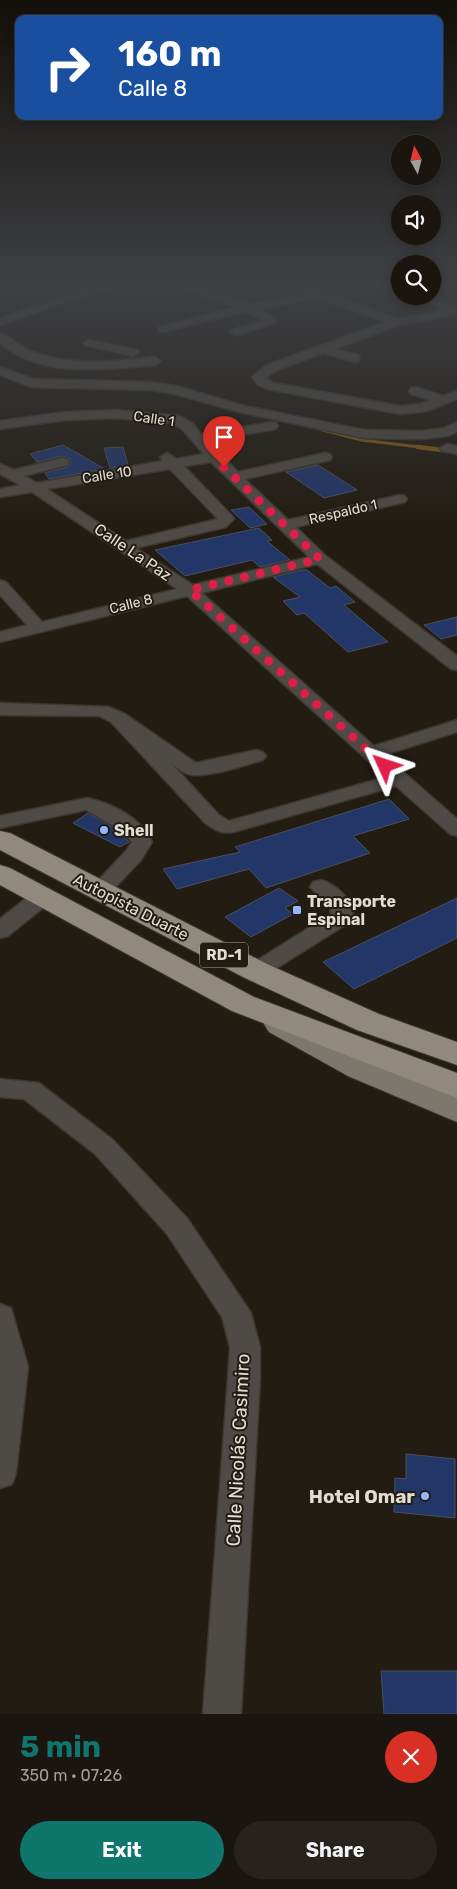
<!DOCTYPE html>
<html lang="en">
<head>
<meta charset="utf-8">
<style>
	body { margin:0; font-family:Rubik,sans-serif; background:#27221c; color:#f1f3f6; height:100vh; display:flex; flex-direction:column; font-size:19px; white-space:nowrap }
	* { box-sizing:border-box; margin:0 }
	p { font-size:16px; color:#9f9f9e }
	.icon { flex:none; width:28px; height:28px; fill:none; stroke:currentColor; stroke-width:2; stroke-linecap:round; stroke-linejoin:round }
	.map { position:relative; height:1714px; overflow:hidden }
	.details { display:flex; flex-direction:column; background:#1a150e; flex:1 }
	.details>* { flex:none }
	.guide { position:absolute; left:15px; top:15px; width:428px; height:105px; border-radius:10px; box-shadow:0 2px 12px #0003,0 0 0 1px #38342e; background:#1a4fa0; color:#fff; overflow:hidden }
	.needle { width:32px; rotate:353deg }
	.controls { position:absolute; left:391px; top:135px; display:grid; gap:10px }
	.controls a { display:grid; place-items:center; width:50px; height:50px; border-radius:50%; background:#1a150e; box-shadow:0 2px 12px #0003,0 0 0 1px #38342e; font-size:25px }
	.pin { position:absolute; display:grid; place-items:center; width:42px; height:42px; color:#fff; margin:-51px -21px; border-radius:50% 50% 50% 0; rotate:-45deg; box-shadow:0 0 5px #0007 }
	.pin .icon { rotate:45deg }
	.me { position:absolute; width:55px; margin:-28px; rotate:312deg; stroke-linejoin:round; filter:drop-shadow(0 0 4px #0008) }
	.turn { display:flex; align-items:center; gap:18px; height:105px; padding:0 20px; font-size:22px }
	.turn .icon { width:65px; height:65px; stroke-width:2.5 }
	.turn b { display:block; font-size:35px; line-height:42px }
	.round { display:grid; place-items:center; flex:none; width:52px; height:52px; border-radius:26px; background:#27221c }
	.summary { display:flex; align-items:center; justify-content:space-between; height:85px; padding:0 20px }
	h1 { font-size:30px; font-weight:700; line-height:38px; color:#0f766e }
	.button { display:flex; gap:10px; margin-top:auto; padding:10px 20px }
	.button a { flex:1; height:58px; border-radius:30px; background:#0f766e; color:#fff; font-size:20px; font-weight:700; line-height:58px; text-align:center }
	.button a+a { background:#27221c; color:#f1f3f6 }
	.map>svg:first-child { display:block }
</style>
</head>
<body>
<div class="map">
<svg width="457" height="1714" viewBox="0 0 457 1714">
	<rect width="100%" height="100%" fill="#221c12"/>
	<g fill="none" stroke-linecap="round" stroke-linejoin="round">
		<path stroke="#7d5818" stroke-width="3" d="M304,425L361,440L428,448"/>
		<path stroke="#7d5818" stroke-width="4.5" d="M418,447L457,452"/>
	</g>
	<path fill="#223668" stroke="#4b505c" d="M63,445L105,469L49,479L45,473L67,467L71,463L69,458L62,456L37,462L30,454Z
		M123,447L128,465L110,468L104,448Z
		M318,465L357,490L324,498L286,472Z
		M249,507L267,524L250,528L231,510Z
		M259,528L272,540L267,541L290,560L260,567L252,560L185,576L155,550Z
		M302,570H307L330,588L336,586L355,602L344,605L388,642L348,652L304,613L297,615L283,601L300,597L273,577Z
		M457,617V635L441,639L424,625Z
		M389,799L409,819L353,836L370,853L266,888L249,869L177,889L163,869L240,852L235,847Z
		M88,813L118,830L129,842L120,847L73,823Z
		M279,888L298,901L285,908L293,914L251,937L225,917Z
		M457,898V938L354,989L323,962Z
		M406,1454L455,1459V1518L394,1512L395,1478L406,1479Z
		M381,1671H457V1714H384Z"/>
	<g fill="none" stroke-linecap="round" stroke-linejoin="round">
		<g stroke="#3d372d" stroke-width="3">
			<path id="minor" d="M98,286H114L0,325V318Z
				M179,286H195L250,304L308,294L303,289L310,286L397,319L443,310L420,296H432L457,308V314L399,325L335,349L359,355V361L355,362L323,353L275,371L265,378L274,383L400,406L420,404L431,400L411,394L409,391L411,388L415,387L443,396L457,391V399L427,411L400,414L267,389L258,385L252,377L267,365L385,322L318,298L259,309L275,319V323L236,335L230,332L232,330L263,321L247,311L163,332L159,331V327L236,307Z
				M0,333C9,335 21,348 33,352C72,367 114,361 155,357L161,361L155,365C106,369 41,379 0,343Z
				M89,340L137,350L139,352L133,356L85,345L83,343Z
				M0,367L33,379L151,382L176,386L245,406L364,430L422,431L444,428L457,422V432L447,436L422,439L364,438L243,413L175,394L151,390L31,387L0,375Z
				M115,410L180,416L192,423L201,434L271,422L276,423L278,426L276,429L208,441L238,472L325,453L330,454L332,457L330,460L245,479L288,520L400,495L405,496L407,499L405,502L296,527L326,556L457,656V670L451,669L317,564L202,593L374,746L457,720V732L384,755L457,819V836L450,834L396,786L237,831C223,835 216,831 205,823L111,722L99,716L0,715V703L109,707L125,714L196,763L256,750L263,752L266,756L263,760C241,766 215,776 192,775C184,774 177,768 171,763L219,815L229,821L386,777L187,596L0,642V632L27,625L0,595V580L6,582L42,622L177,589L32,492L0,497V489L20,485L0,474V464L14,470L62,458L67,459L69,462L67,465L24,476L37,483L163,461L160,457L167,453L177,459L204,454L182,429L172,423L115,418L65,420L0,429V421L65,412ZM211,462L309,557L193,585L136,548L226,527L234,519L232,516L184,466ZM170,469L218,519L126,541L47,489Z
				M447,444L457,446V454L442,451L440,448Z
				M87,798C113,804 140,817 152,842L141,860L107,896L99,898L91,896L88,891L126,851L132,842L119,829L86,810L0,828V816Z
				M321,880C336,884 361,905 350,922L264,976L256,979L248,976L244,971L248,966L331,914L330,907L310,887L313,882Z
				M42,890L50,892L53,897L50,902L8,936L0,938V919L34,892Z
				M0,1079L39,1083L113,1140L187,1218L251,1313L260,1347V1378L241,1714H203L228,1378L230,1347L222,1317L167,1234L95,1154L24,1099L0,1097Z
				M0,1304L11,1308L28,1367L16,1473L12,1484L0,1488Z"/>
		</g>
		<g stroke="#3d372d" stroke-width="2">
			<path id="major" d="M280,1013L291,1016L372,1060L457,1096V1122L348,1076L269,1032L264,1024L269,1016Z"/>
		</g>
		<g stroke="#3d372d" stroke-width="2">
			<path id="highway" d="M0,831L10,833L267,964L379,1014L457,1042V1065L357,1030L245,978L0,850Z
				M0,865L10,868L254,997L457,1073V1098L232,1011L0,885Z"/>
		</g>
		<use href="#minor" fill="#4e4a45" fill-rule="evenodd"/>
		<use href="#major" fill="#7e776d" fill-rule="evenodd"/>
		<use href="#highway" fill="#91897d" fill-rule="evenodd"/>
	</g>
	<linearGradient id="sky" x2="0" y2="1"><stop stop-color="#130f0a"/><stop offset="0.54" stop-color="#3e4044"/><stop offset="1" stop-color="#3e4044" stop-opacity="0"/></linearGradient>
	<rect width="457" height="526" fill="url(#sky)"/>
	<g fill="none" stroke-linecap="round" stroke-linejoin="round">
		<path stroke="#e11d48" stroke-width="9" stroke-dasharray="0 16.2" d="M224,467L320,559L190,590L385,766"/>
	</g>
	<g fill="#96b6fd" stroke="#221c12" stroke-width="2">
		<circle cx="104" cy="830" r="5"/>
		<rect x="292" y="905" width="10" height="10" rx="2.5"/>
		<circle cx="425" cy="1496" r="5"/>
	</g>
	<g text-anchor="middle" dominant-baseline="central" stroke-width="4" stroke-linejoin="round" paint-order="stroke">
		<g font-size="14" fill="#e1ddd6" stroke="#221c12">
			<text transform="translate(154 419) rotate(8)">Calle 1</text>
			<text transform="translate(107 475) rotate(-9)">Calle 10</text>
			<text transform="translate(343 512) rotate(-13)">Respaldo 1</text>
			<text transform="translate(131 604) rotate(-14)">Calle 8</text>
		</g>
		<rect fill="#221c12" stroke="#a8a39b" stroke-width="1" x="200" y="942.5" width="48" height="25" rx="4"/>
		<g font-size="15" font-weight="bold" fill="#e1ddd6">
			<text x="224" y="955">RD-1</text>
		</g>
		<g font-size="16" fill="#e1ddd6" stroke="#221c12">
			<text transform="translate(133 552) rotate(34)">Calle La Paz</text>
			<text transform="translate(131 907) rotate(27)">Autopista Duarte</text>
		</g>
		<g font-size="16" font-weight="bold" fill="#e1ddd6" stroke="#221c12" text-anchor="start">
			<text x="114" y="830">Shell</text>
			<text x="307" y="901">Transporte<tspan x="307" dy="18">Espinal</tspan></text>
		</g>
		<g font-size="19" fill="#e1ddd6" stroke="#221c12">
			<text transform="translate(238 1450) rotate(-87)">Calle Nicolás Casimiro</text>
		</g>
		<g font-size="19" font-weight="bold" fill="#e1ddd6" stroke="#221c12" text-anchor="end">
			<text x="415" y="1496">Hotel Omar</text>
		</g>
	</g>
</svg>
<div class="controls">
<a><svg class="needle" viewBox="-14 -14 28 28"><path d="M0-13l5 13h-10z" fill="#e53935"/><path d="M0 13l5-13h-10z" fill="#9f9f9e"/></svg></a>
<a><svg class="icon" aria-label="sound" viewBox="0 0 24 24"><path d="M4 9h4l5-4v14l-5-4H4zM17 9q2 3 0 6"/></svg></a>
<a><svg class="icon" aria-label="search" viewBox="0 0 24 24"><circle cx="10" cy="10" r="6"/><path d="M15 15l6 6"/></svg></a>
</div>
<div class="pin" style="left:224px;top:467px;background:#d93025"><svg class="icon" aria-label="arrive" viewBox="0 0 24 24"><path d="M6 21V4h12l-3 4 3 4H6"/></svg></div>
<svg class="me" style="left:385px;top:766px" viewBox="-20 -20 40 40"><path d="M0-17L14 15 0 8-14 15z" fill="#e11d48" stroke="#fff" stroke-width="4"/></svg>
<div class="guide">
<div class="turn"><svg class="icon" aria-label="right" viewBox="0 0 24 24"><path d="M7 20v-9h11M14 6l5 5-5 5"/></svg><div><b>160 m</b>Calle 8</div></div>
</div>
</div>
<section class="details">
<div class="summary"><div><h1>5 min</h1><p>350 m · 07:26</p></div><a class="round" style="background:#d93025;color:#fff"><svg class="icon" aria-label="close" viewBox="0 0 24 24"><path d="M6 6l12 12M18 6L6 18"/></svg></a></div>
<div class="button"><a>Exit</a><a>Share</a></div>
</section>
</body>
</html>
